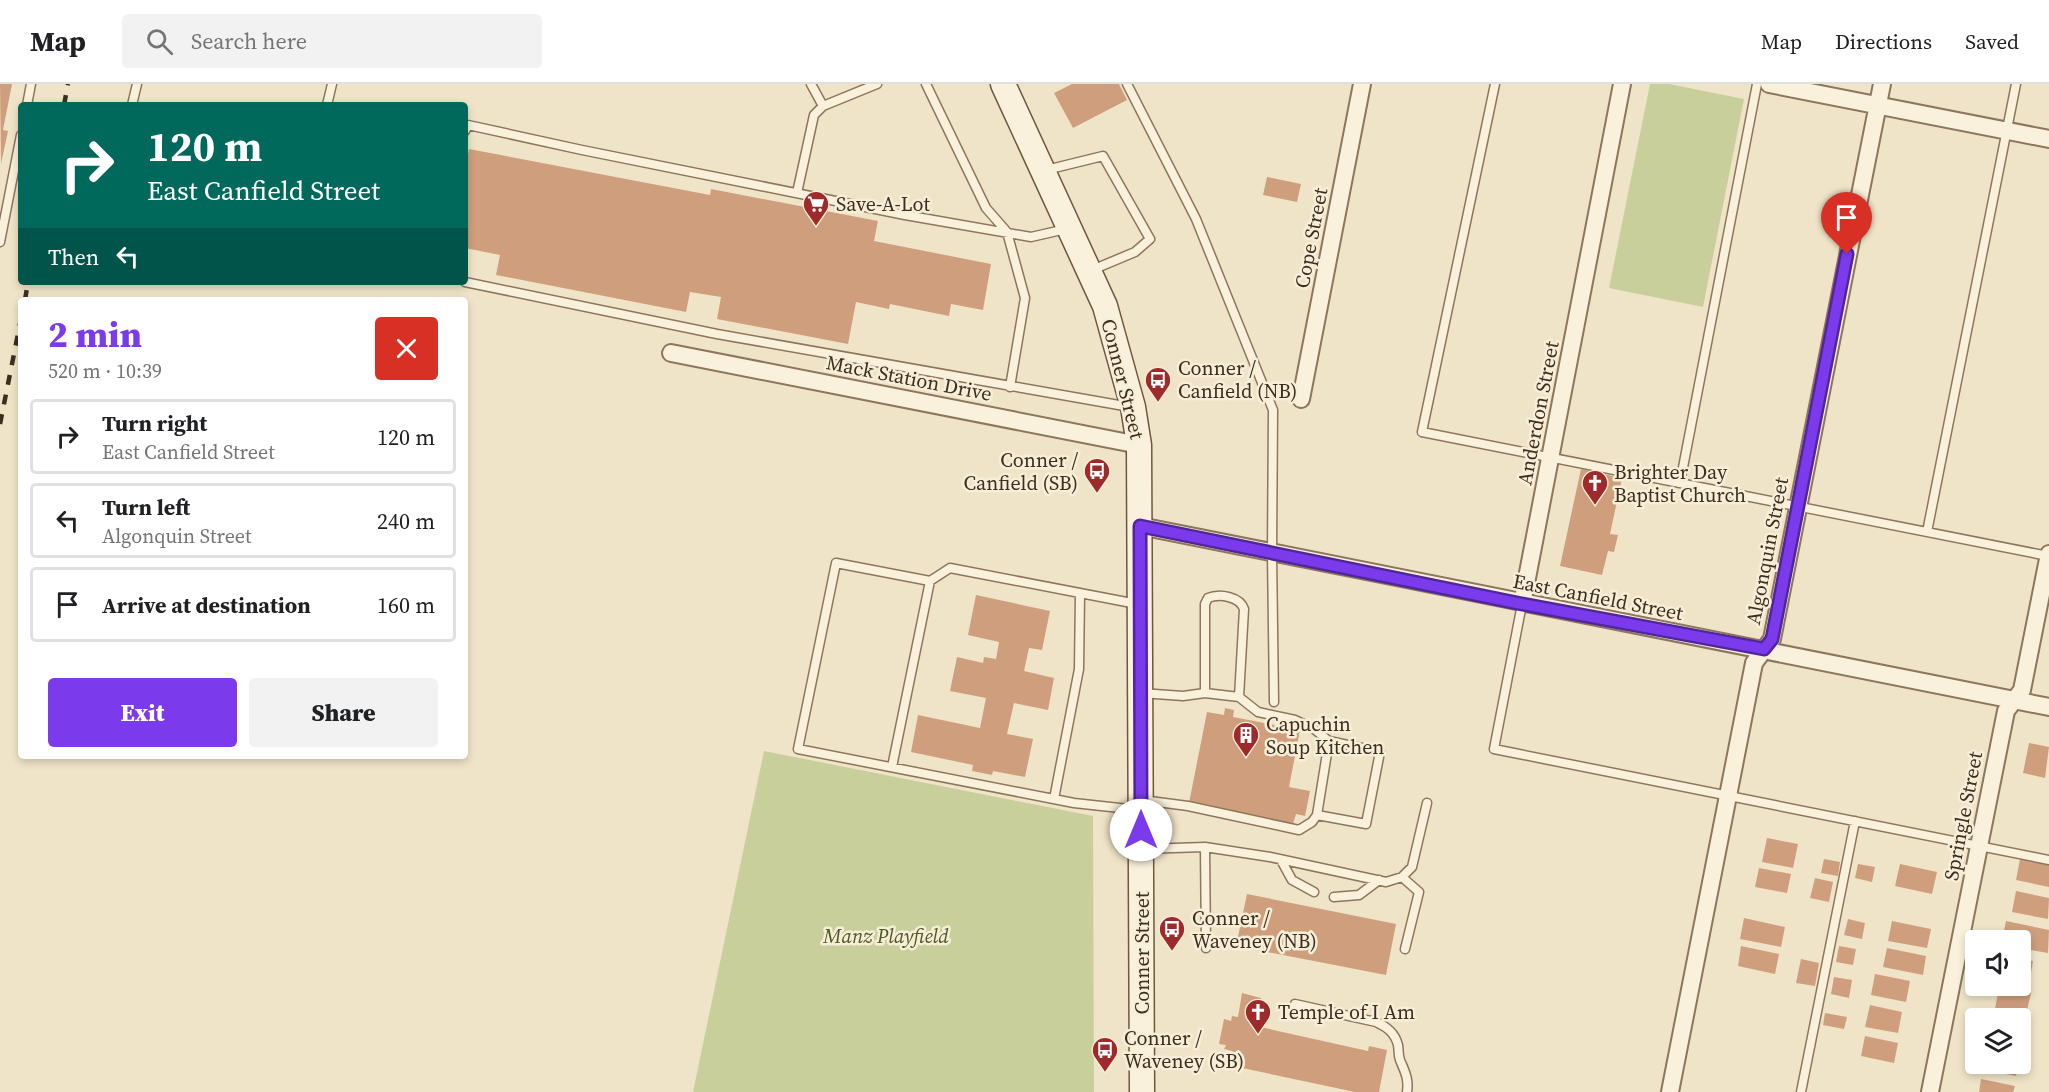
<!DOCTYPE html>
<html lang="en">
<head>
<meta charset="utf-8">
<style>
	body { margin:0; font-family:"Source Serif 4",serif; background:#f2f2f2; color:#202124; height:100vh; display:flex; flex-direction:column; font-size:22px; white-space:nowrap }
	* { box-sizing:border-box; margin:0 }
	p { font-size:20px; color:#757577 }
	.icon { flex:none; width:33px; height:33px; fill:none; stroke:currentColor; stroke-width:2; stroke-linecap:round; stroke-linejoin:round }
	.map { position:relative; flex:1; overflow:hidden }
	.details { position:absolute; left:18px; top:213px; width:450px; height:462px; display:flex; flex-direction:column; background:#fff; border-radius:6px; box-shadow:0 3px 9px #0003 }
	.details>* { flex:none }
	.hud { position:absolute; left:18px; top:18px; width:450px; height:183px; border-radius:6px; box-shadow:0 3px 9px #0003; background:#00695c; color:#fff; overflow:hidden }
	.fabs { position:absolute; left:1965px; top:846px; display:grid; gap:12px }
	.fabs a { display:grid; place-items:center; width:66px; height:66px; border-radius:6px; background:#fff; box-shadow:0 3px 9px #0003; font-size:30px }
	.pin { position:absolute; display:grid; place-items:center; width:51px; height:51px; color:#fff; margin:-62px -26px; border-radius:50% 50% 50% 0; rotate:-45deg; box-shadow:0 0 6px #0007 }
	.pin .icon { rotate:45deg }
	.me { position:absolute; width:66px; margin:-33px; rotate:0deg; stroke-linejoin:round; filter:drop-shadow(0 0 4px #0008) }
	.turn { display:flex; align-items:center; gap:21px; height:126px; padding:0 30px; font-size:27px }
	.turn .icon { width:78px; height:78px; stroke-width:2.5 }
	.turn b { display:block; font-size:42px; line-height:51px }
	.then { display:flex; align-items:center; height:57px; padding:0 30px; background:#0003; gap:12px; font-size:22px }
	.round { display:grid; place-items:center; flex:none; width:63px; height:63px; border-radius:6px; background:#f2f2f2 }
	.overview { display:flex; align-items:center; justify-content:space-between; height:102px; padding:0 30px }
	h1 { font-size:36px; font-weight:800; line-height:45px; color:#7c3aed }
	.button { display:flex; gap:12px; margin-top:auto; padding:12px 30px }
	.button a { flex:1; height:69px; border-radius:6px; background:#7c3aed; color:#fff; font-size:24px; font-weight:800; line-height:69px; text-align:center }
	.button a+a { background:#f2f2f2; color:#202124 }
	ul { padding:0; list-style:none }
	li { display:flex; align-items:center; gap:18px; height:75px; margin:0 12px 9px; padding:0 18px; border:3px solid #e0e0e0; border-radius:6px }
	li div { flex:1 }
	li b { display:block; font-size:22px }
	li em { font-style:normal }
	header { display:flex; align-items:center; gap:36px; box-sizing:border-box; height:84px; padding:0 30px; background:#fff; border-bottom:2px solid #e0e0e0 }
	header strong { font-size:28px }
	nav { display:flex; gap:33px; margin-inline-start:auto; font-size:21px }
	.search { width:420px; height:54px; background:#f2f2f2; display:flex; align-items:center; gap:15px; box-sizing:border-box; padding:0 21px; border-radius:6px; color:#757577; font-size:22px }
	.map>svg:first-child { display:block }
</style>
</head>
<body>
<header>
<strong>Map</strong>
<div class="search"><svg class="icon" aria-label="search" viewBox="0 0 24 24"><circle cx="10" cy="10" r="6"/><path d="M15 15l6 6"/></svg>Search here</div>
<nav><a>Map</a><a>Directions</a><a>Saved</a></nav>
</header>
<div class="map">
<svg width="2049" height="1008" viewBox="0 0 2049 1008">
	<rect width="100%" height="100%" fill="#f0e4c8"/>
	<path fill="#c9cf9b" d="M1650,0H1669L1744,15L1703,223L1609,204Z
		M764,667L1093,732L1094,1008H693Z"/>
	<path fill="#cf9f7d" d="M0,0H12L3,46L8,47L1,80Z
		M1072,0H1119L1127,16L1073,44L1054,9Z
		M469,65L710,111L711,105L878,137L874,157L991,180L983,226L951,220L949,232L890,220L889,225L856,218L848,260L717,235L721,213L690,208L686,228L496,191L500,171L465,164L468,133L465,132V86Z
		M1267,93L1301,100L1297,118L1263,111Z
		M1581,385L1622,394L1610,450L1618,451L1614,468L1608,467L1602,491L1560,482Z
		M976,511L1050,527L1042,566L1029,564L1024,587L1054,594L1048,626L1014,619L1007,650L1033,655L1025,693L993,687L992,691L972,687L973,681L911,668L918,631L980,644L986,614L950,607L957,573L983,579L984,573L996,575L999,558L968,551Z
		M1225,624L1234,626L1233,633L1300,646L1289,703L1310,707L1305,732L1296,730L1293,740L1189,719L1207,628L1224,631Z
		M2029,659L2049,663L2045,694L2023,689Z
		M1767,754L1798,760L1793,784L1762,778Z
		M1824,775L1840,778L1838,792L1821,789Z
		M2020,775L2049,781V803L2016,796Z
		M1858,780L1875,783L1872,798L1855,794Z
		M1900,780L1937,788L1932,810L1895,802Z
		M1759,784L1791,790L1787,809L1755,803Z
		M1815,794L1833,798L1829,818L1810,814Z
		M2016,807L2049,814L2048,835L2012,828Z
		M1247,810L1396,840L1386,891L1236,862Z
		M1744,834L1785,843L1781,863L1740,855Z
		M1848,835L1865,839L1862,855L1844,851Z
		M1892,837L1931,845L1927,864L1888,857Z
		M2006,837L2049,846L2048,869L2020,864V856H2002Z
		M1741,862L1779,870L1775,890L1738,882Z
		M1839,862L1856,865L1853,881L1836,878Z
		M1887,864L1926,872L1923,891L1883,883Z
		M1801,875L1819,879L1815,902L1796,899Z
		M2020,875L2033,877L2029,901L2020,899Z
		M1875,890L1910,897L1906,918L1871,911Z
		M1834,893L1852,896L1849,914L1831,910Z
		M1999,903L2031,909L2026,931L1995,925Z
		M1242,909L1261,914L1256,942L1368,967L1369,962L1387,966L1379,1008H1355L1228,981L1232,967L1224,965L1226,961L1219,960L1224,935L1231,937L1232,932L1238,933Z
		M1870,921L1902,928L1898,949L1865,943Z
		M1825,929L1847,933L1844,945L1823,941Z
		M1865,952L1898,959L1894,979L1861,972Z
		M1981,980H2019L2016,992L1980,985Z
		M1981,995L2015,1002L2013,1008H1979Z"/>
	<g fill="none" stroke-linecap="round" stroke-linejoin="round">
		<g stroke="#8d765c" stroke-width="11">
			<path id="lane" d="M811,0L823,22L877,0
				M926,0L986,124L1007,148L1025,214L1010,303
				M1127,0L1196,135L1273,326L1272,469L1274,618
				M1495,0L1422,348L2048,472
				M27,21L31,0
				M132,21L137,0
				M327,21L332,0
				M465,47L468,41L582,66L905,131L1031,153L1066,145
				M1046,86L1103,72L1150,155L1135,168L1092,186
				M797,109L814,31L823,22
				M0,158L21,51
				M465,198L717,250L1130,323
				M1680,399L1757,0
				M1927,448L2016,0
				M1137,520L950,484L930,497L836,479L798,665L1074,719L1138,726
				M1522,520L1494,665L2049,776
				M1141,609L1183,612L1205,609L1239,613L1244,525C1240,513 1220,509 1208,514L1205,520V609
				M1239,613L1258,628L1295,636L1314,645L1329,657L1380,668L1366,740L1317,731
				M892,683L930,497
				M1054,715L1079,585L1080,509
				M1142,716L1188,722L1299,746L1312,738L1317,731L1329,657
				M1205,763L1206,864
				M1142,765L1205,763L1270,773L1386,798L1402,793L1412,783L1427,719
				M1281,776L1292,796L1314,808
				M1402,793L1419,808L1405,865
				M1334,813L1359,811L1379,796
				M1295,920L1376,938C1387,943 1395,949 1398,961C1399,966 1398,971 1400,976C1405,988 1409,995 1407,1008
				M1801,1008L1855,737"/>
		</g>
		<g stroke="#8d765c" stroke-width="20">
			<path id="street" d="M1769,0L2049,55
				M671,269L1139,361
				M1301,315L1362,0
				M1140,442L2049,623
				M1522,520L1622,0
				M1670,1008L1754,579L1772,555L1882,0
				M1930,1008L2006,627L2022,606L2049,470"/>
		</g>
		<g stroke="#6f573f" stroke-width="27">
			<path id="secondary" d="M1003,0L1105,222L1133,323L1139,361L1142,1008"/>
		</g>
		<use href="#lane" stroke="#faf1dc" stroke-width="8"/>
		<use href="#street" stroke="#faf1dc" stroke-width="16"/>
		<use href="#secondary" stroke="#faf1dc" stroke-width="24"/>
		<path stroke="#3d2e20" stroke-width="4.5" stroke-dasharray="10 10" stroke-linecap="butt" d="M64,21L68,0
			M25,216L28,198
			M0,340L21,235"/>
	</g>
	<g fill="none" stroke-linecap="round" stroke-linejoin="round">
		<g stroke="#51269a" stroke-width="15">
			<path id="route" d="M1141,746L1140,442L1522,520L1764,565L1772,555L1847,170"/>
		</g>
		<use href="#route" stroke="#7c3aed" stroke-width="10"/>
	</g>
	<defs>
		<g id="supermarket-pin" transform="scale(1.35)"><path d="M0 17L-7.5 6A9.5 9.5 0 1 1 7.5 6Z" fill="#9e2a2b" stroke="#f7eed8"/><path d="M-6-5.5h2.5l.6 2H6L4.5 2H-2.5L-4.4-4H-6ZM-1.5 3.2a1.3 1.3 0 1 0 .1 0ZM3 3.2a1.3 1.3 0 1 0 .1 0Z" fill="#fff"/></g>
		<g id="bus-pin" transform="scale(1.35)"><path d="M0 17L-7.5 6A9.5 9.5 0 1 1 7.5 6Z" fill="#9e2a2b" stroke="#f7eed8"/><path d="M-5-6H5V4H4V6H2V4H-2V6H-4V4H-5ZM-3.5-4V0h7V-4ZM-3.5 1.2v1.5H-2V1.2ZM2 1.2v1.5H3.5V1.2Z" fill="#fff"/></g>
		<g id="church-pin" transform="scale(1.35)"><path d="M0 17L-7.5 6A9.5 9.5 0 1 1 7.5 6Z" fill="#9e2a2b" stroke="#f7eed8"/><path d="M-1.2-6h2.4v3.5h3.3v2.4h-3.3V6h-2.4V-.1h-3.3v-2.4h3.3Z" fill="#fff"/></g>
		<g id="building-pin" transform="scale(1.35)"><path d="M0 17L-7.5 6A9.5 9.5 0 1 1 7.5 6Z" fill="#9e2a2b" stroke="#f7eed8"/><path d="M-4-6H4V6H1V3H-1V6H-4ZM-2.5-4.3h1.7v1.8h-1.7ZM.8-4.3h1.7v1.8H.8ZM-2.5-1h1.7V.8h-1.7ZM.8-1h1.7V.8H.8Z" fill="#fff"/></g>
	</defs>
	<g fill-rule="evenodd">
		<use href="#supermarket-pin" x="816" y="120"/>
		<use href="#bus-pin" x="1158" y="296"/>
		<use href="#bus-pin" x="1097" y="387"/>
		<use href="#church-pin" x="1595" y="399"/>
		<use href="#building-pin" x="1246" y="651"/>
		<use href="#bus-pin" x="1172" y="845"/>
		<use href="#church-pin" x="1258" y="928"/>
		<use href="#bus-pin" x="1105" y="966"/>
	</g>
	<g text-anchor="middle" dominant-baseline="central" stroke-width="5" stroke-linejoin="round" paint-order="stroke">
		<g font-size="20" fill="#3d2e20" stroke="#f7eed8" text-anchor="start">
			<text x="836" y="120">Save-A-Lot</text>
			<text x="1178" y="284">Conner /<tspan x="1178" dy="23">Canfield (NB)</tspan></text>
			<text x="1078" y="376" text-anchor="end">Conner /<tspan x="1078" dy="23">Canfield (SB)</tspan></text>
			<text x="1614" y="388">Brighter Day<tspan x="1614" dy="23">Baptist Church</tspan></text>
			<text x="1266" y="640">Capuchin<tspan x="1266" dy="23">Soup Kitchen</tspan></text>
			<text x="1192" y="834">Conner /<tspan x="1192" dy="23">Waveney (NB)</tspan></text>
			<text x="1278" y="928">Temple of I Am</text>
			<text x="1124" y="954">Conner /<tspan x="1124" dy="23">Waveney (SB)</tspan></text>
		</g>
		<g font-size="20" fill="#3d2e20" stroke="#f7eed8">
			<text transform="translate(1311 154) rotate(-79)">Cope Street</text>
			<text transform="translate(909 294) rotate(11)">Mack Station Drive</text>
			<text transform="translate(1123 295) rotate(76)">Conner Street</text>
			<text transform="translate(1538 329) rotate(-79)">Anderdon Street</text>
			<text transform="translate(1767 467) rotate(-79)">Algonquin Street</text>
			<text transform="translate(1598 513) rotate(11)">East Canfield Street</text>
			<text transform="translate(1963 732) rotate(-79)">Springle Street</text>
			<text transform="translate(1142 869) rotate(-90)">Conner Street</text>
		</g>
		<g font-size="20" font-style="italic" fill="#4d5a26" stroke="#f7eed8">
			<text x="886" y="852">Manz Playfield</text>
		</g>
	</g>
</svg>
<div class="fabs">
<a><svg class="icon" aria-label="sound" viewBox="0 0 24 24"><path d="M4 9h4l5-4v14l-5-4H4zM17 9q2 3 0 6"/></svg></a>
<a><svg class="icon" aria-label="layers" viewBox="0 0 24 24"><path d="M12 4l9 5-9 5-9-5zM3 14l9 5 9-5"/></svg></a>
</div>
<div class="pin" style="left:1847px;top:170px;background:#d93025"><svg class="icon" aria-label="arrive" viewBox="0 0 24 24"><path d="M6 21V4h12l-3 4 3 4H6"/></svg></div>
<svg class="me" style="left:1141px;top:746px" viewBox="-20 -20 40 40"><circle r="19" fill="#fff"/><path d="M0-13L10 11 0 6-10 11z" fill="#7c3aed"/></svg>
<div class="hud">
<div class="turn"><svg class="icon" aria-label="right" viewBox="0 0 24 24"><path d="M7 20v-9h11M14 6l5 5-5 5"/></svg><div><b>120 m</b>East Canfield Street</div></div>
<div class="then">Then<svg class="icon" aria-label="left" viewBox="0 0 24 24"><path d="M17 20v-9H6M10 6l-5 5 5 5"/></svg></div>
</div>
<section class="details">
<div class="overview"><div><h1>2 min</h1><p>520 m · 10:39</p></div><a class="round" style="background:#d93025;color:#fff"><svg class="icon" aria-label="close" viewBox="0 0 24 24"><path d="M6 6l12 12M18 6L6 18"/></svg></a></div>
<ul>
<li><svg class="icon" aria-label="right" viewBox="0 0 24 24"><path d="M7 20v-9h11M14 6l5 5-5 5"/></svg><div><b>Turn right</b><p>East Canfield Street</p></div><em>120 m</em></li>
<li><svg class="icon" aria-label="left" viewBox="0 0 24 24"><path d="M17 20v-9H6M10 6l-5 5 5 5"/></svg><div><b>Turn left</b><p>Algonquin Street</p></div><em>240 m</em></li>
<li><svg class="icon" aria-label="arrive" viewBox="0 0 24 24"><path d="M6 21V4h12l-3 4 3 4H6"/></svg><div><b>Arrive at destination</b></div><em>160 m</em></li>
</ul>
<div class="button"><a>Exit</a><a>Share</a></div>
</section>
</div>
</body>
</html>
